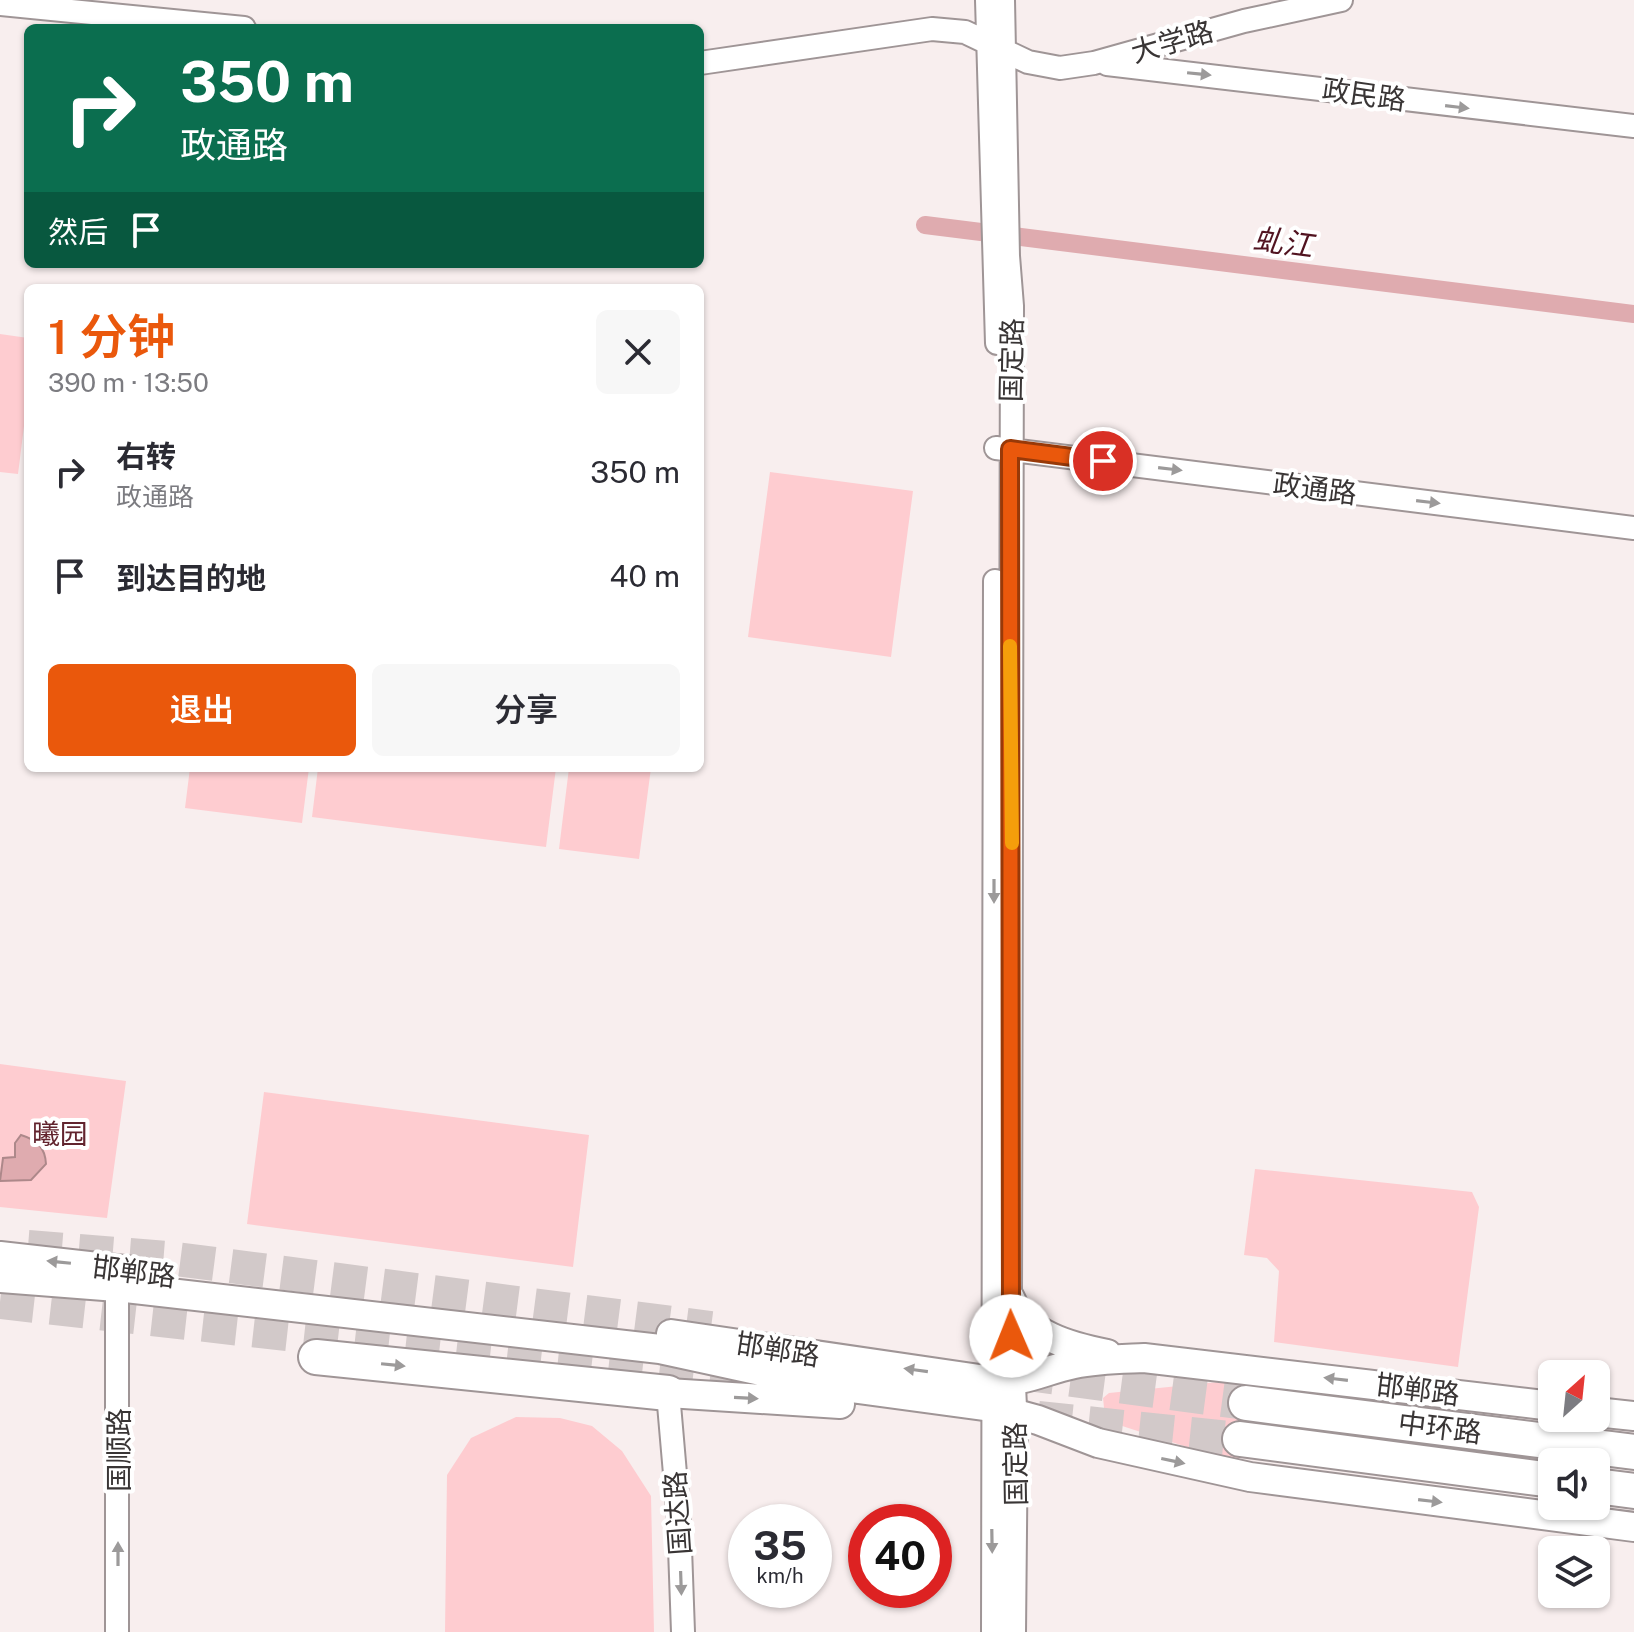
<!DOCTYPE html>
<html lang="zh">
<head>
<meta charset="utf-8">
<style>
	body { margin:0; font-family:"Public Sans","Noto Sans SC",sans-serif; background:#f7f7f7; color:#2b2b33; height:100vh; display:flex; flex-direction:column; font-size:30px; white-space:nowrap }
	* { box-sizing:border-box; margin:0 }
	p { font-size:26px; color:#7c7c81 }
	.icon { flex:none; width:44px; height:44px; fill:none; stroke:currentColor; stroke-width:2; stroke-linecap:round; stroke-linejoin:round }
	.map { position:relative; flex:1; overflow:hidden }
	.panel { position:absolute; left:24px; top:284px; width:680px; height:488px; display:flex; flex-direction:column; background:#fff; border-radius:12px; box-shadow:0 2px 6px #0004 }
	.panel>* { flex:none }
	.top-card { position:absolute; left:24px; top:24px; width:680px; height:244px; border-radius:12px; box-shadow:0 2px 6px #0004; background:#0b6e4f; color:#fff; overflow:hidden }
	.needle { width:52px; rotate:27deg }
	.buttons { position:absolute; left:1538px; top:1360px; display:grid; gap:16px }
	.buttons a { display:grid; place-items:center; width:72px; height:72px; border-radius:12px; background:#fff; box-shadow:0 2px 6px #0004; font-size:40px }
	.speed { position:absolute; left:728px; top:1504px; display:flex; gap:16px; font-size:40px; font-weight:700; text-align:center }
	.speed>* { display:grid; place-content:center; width:104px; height:104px; border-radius:50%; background:#fff; box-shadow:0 2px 6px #0004; line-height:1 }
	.speed small { font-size:20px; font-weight:400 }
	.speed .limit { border:12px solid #d22; background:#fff; color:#111 }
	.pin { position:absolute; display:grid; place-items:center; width:68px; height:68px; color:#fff; margin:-34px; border:4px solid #fff; border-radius:50%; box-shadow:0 2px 8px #0007 }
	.me { position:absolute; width:88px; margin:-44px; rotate:359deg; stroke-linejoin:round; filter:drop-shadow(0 0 6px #0008) }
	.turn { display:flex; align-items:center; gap:28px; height:168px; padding:0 24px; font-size:36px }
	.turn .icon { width:104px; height:104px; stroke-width:2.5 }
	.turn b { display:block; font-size:56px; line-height:68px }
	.then { display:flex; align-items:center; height:76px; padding:0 24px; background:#0003; gap:16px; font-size:30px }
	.round { display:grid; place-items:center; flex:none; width:84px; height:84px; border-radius:12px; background:#f7f7f7 }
	.summary { display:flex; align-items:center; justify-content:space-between; height:136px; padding:0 24px }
	h1 { font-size:48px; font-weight:600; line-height:60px; color:#ea580c }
	.action { display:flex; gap:16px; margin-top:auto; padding:16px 24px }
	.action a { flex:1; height:92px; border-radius:12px; background:#ea580c; color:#fff; font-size:32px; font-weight:600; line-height:92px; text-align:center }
	.action a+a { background:#f7f7f7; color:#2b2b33 }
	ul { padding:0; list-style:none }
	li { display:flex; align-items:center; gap:24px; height:104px; padding:0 24px }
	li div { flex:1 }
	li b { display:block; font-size:30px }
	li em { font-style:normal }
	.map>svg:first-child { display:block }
</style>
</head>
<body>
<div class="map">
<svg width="1634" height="1632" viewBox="0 0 1634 1632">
	<rect width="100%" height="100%" fill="#f8eeee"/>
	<path fill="#feccd0" d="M0,334L28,338V394L18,474L0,472Z
		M770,472L913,491L891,657L748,637Z
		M190,768H309L302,823L185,808Z
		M318,768H556L546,847L312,817Z
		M569,768H651L639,859L559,849Z
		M0,1064L126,1081L107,1218L0,1207Z
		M264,1092L589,1135L573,1267L247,1224Z
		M1255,1169L1472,1192L1479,1207L1458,1367L1274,1342L1279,1271L1267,1258L1244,1255Z
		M1248,1379L1239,1460L1190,1448L1113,1423L1105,1417L1103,1398L1109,1393Z
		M516,1417L560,1418L592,1426L622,1451L651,1496L654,1632H445L447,1475L471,1438Z"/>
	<path fill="#dfabaf" stroke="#ad888a" stroke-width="2" d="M21,1135C37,1140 45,1147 46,1164L31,1180L0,1181L3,1158L15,1157V1143Z"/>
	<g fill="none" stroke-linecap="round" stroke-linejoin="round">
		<path stroke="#dfabaf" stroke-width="18" d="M925,225L1634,314"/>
		<path stroke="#d2c9c9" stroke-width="34" stroke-dasharray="34 17" stroke-linecap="butt" d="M28,1247L168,1258L711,1328
			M0,1302L759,1387
			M1020,1373L1246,1403
			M1038,1418L1240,1439"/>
		<g stroke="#9f9596" stroke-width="26">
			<path id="minor" d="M987,0L997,343
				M1003,0L1008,256L1012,306L1010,1298L1016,1429L1014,1632
				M0,4L244,28
				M700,63L932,29L965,32L1028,62L1060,68L1094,63L1244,21L1341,0
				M1107,64L1634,126
				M996,448L1634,528
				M668,1393L679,1520L683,1632
				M117,1632V1274
				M993,1632L995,581"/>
		</g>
		<g stroke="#9f9596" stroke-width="32">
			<path id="major" d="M0,1256L133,1271
				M0,1278L117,1287L660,1349L821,1384L991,1407L1038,1420L1098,1443L1250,1477L1634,1527
				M1010,1298C1025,1335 1071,1347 1107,1354
				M671,1334L993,1381C1023,1383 1045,1370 1074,1364C1097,1359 1120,1359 1144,1358L1552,1406
				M668,1393L840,1404
				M1596,1412L1634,1416"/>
		</g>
		<g stroke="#9f9596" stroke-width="38">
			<path id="highway" d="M316,1357L668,1393
				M1246,1403L1634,1452
				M1240,1439L1552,1480
				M1596,1486L1634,1491"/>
		</g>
		<use href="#minor" stroke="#fff" stroke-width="22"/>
		<use href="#major" stroke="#fff" stroke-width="28"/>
		<use href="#highway" stroke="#fff" stroke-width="34"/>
	</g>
	<defs><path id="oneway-solid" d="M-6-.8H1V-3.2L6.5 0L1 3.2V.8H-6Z" transform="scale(2)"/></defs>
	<g fill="#9c9a9a">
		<use href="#oneway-solid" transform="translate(1199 74) rotate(6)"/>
		<use href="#oneway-solid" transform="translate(1457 107) rotate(7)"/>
		<use href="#oneway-solid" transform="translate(1170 469) rotate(7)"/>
		<use href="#oneway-solid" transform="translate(1428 502) rotate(7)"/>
		<use href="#oneway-solid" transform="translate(994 891) rotate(90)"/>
		<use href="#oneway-solid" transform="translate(59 1262) rotate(-174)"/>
		<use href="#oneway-solid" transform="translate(393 1365) rotate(6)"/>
		<use href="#oneway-solid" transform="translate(916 1370) rotate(-172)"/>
		<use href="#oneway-solid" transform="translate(1336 1379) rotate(-173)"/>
		<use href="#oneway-solid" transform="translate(746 1398) rotate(3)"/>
		<use href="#oneway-solid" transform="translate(1173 1461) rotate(12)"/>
		<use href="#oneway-solid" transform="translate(1430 1501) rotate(7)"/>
		<use href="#oneway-solid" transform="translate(992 1541) rotate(89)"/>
		<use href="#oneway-solid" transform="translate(118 1554) rotate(-90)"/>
		<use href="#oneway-solid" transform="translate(681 1583) rotate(88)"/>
	</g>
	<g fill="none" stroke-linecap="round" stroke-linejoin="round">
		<g stroke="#983908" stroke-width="20">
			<path id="route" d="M1011,1336L1010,449L1103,461"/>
		</g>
		<use href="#route" stroke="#ea580c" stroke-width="14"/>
		<path stroke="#f59e0b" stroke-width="14" d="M1010,646L1012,843"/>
	</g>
	<g text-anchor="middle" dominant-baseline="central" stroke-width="8" stroke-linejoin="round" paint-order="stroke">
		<g font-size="28" fill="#393535" stroke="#fff">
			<text transform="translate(1172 41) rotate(-16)">大学路</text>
			<text transform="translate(1364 94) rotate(8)">政民路</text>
			<text transform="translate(1011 360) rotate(-89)">国定路</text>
			<text transform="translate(1315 488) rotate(7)">政通路</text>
			<text transform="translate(134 1271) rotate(7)">邯郸路</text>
			<text transform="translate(778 1349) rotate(9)">邯郸路</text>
			<text transform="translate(1418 1389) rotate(7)">邯郸路</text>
			<text transform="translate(1440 1427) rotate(7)">中环路</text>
			<text transform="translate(118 1450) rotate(-90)">国顺路</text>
			<text transform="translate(1015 1464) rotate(-91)">国定路</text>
			<text transform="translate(677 1513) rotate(-94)">国达路</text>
		</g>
		<g font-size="28" fill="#62242e" stroke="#fff">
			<text x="60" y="1133">曦园</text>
		</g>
		<g font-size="30" font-style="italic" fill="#511320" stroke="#fff">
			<text transform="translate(1283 242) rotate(7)">虬江</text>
		</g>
	</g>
</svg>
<div class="buttons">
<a><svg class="needle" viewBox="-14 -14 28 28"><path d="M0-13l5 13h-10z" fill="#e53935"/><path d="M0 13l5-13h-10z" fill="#7c7c81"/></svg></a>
<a><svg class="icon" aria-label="sound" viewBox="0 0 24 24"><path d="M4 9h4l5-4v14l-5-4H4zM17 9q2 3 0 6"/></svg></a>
<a><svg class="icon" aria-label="layers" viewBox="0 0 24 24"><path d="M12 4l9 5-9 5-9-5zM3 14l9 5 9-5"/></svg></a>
</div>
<div class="speed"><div>35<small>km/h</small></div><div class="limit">40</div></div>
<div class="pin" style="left:1103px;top:461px;background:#d93025"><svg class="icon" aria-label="arrive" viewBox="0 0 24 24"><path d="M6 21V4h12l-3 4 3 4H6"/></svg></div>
<svg class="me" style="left:1011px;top:1336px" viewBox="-20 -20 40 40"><circle r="19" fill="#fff"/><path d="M0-13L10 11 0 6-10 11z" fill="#ea580c"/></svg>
<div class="top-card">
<div class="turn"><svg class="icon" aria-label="right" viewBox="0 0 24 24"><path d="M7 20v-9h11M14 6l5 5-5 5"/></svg><div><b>350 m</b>政通路</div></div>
<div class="then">然后<svg class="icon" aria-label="arrive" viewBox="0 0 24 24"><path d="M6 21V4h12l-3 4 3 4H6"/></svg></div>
</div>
<section class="panel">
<div class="summary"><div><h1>1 分钟</h1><p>390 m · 13:50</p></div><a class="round"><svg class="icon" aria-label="close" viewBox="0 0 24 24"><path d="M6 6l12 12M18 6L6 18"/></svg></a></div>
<ul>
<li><svg class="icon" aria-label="right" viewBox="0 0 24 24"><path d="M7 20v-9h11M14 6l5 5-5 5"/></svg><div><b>右转</b><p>政通路</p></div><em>350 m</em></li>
<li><svg class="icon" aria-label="arrive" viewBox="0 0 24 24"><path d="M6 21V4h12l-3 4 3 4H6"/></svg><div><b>到达目的地</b></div><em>40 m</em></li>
</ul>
<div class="action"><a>退出</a><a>分享</a></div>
</section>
</div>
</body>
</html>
